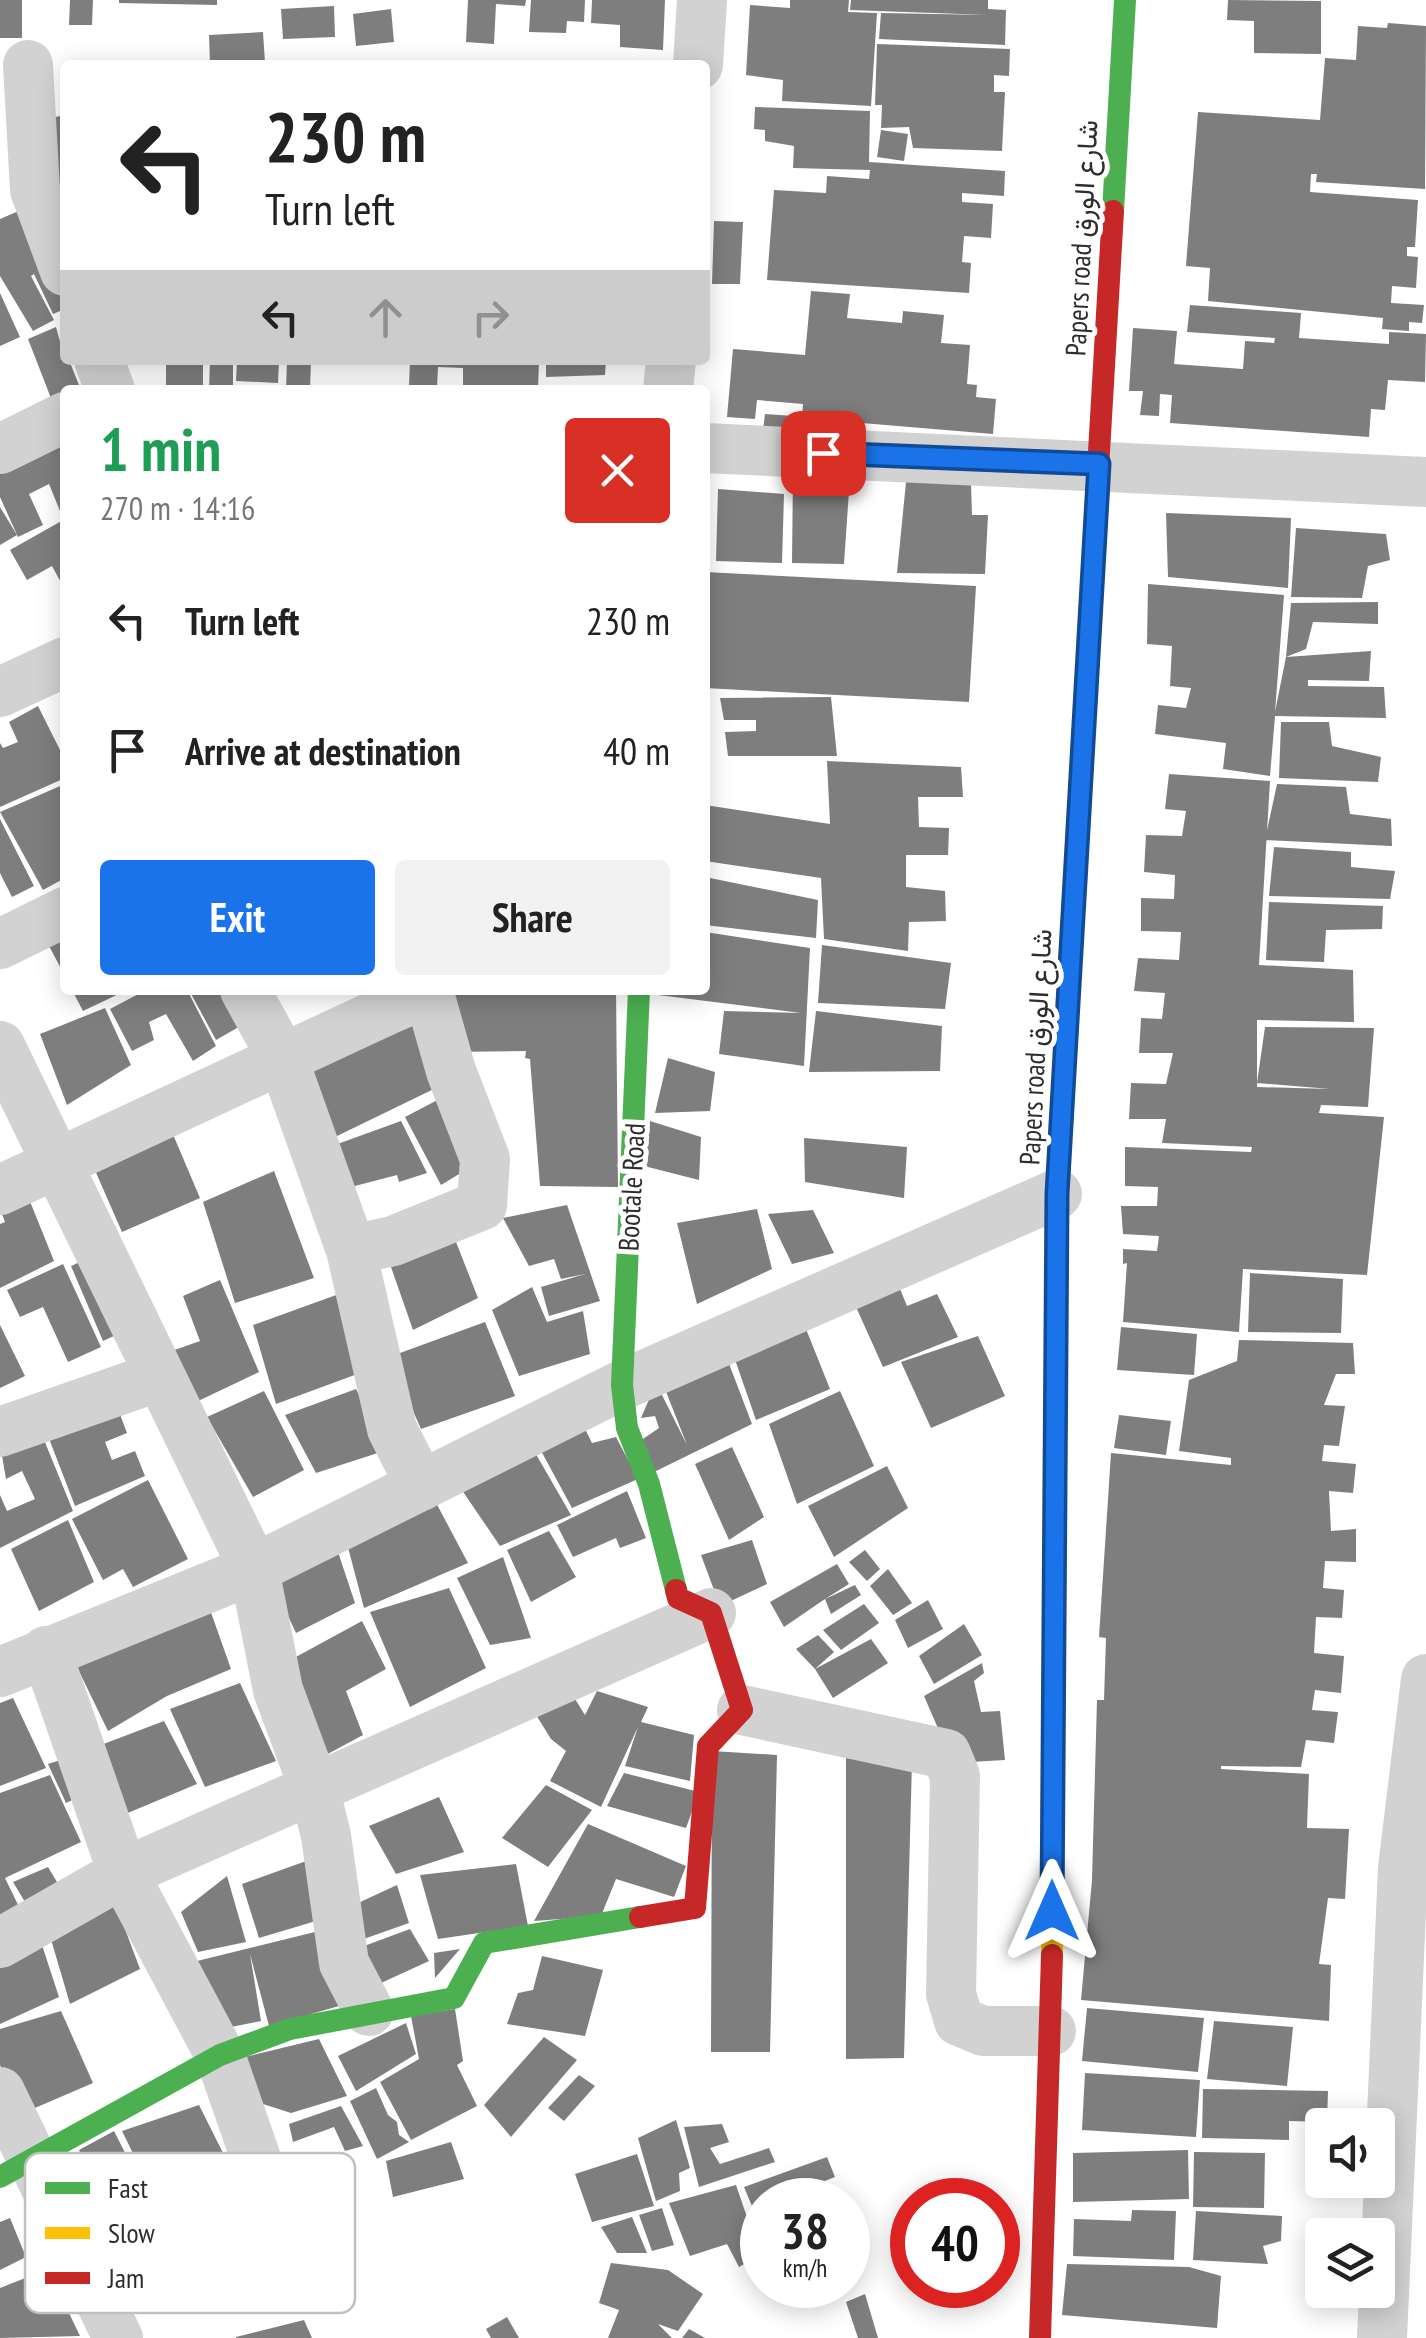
<!DOCTYPE html>
<html lang="en">
<head>
<meta charset="utf-8">
<style>
	body { margin:0; font-family:"PT Sans Narrow",Vazirmatn,sans-serif; background:#f2f2f2; color:#222; height:100vh; display:flex; flex-direction:column; font-size:38px; white-space:nowrap }
	* { box-sizing:border-box; margin:0 }
	p { font-size:32px; color:#767676 }
	.icon { flex:none; width:55px; height:55px; fill:none; stroke:currentColor; stroke-width:2; stroke-linecap:round; stroke-linejoin:round }
	.map { position:relative; flex:1; overflow:hidden }
	.panel { position:absolute; left:60px; top:385px; width:650px; height:610px; display:flex; flex-direction:column; background:#fff; border-radius:10px; box-shadow:0 5px 25px #0003 }
	.panel>* { flex:none }
	.hud { position:absolute; left:60px; top:60px; width:650px; height:305px; border-radius:10px; box-shadow:0 5px 25px #0003; background:#fff; color:#222; overflow:hidden }
	.controls { position:absolute; left:1305px; top:2108px; display:grid; gap:20px }
	.controls a { display:grid; place-items:center; width:90px; height:90px; border-radius:10px; background:#fff; box-shadow:0 5px 25px #0003; font-size:50px }
	.speed { position:absolute; left:740px; top:2178px; display:flex; gap:20px; font-size:50px; font-weight:700; text-align:center }
	.speed>* { display:grid; place-content:center; width:130px; height:130px; border-radius:50%; background:#fff; box-shadow:0 5px 25px #0003; line-height:1 }
	.speed small { font-size:25px; font-weight:400 }
	.speed .limit { border:15px solid #d22; background:#fff; color:#111 }
	.pin { position:absolute; display:grid; place-items:center; width:85px; height:85px; color:#fff; margin:-42px; border-radius:20px; box-shadow:0 5px 15px #0006 }
	.me { position:absolute; width:110px; margin:-55px; rotate:0deg; stroke-linejoin:round; filter:drop-shadow(0 0 8px #0008) }
	.turn { display:flex; align-items:center; gap:35px; height:210px; padding:0 40px; font-size:45px }
	.turn .icon { width:130px; height:130px; stroke-width:2.5 }
	.turn b { display:block; font-size:70px; line-height:85px }
	.lanes { display:flex; align-items:center; height:95px; padding:0 40px; background:#0003; justify-content:center; gap:50px; direction:ltr }
	.lanes .off { opacity:.35 }
	.round { display:grid; place-items:center; flex:none; width:105px; height:105px; border-radius:10px; background:#f2f2f2 }
	.head { display:flex; align-items:center; justify-content:space-between; height:170px; padding:0 40px }
	h1 { font-size:60px; font-weight:800; line-height:75px; color:#1e9e55 }
	.cta { display:flex; gap:20px; margin-top:auto; padding:20px 40px }
	.cta a { flex:1; height:115px; border-radius:10px; background:#1a73e8; color:#fff; font-size:40px; font-weight:800; line-height:115px; text-align:center }
	.cta a+a { background:#f2f2f2; color:#222 }
	ul { padding:0; list-style:none }
	li { display:flex; align-items:center; gap:30px; height:130px; padding:0 40px }
	li div { flex:1 }
	li b { display:block; font-size:38px }
	li em { font-style:normal }
	.map>svg:first-child { display:block }
</style>
</head>
<body>
<div class="map">
<svg width="1426" height="2338" viewBox="0 0 1426 2338">
	<rect width="100%" height="100%" fill="#fff"/>
	<path fill="#7e7e7e" d="M0,0H22V38H0Z
		M70,0H93L92,25H69Z
		M119,0H217V5L119,3Z
		M468,0H526L525,6L496,4L494,44L466,42Z
		M531,0H585L584,22L567,21L566,33L529,32Z
		M592,0H665L663,50L620,47V25L591,23Z
		M790,0H849L848,12L877,13L871,106L782,101L783,80L746,75L750,5L790,8Z
		M851,0H988V9L1006,10L1005,45L879,39L881,13L989,15L850,10Z
		M1228,0L1321,1V54L1254,53V21L1227,20Z
		M334,6L335,37L283,39L281,9Z
		M391,9L394,42L356,46L353,14Z
		M1388,23L1426,26L1425,189L1316,182L1317,174H1311L1310,192L1418,200L1415,247H1407V256L1418,257L1416,288L1392,286L1391,303L1424,305L1422,323L1409,322V331L1382,329L1383,318L1208,301L1210,268L1186,266L1198,112L1320,120L1325,58L1356,60L1358,26L1387,28Z
		M263,32L265,63L210,65L209,35Z
		M877,44L1010,49L1009,76L994,75V92H1005L1002,151L913,148L909,127L881,128L882,105H875Z
		M755,107L870,111L869,162L1005,171L1004,196L962,193V202L993,204L991,238L964,236L962,262L971,263L969,293L767,280L774,190L826,193L827,176L869,179L870,170L793,168L794,146L765,141V130L754,129Z
		M65,115V218L41,120Z
		M881,130L908,134L904,161L877,157Z
		M28,207L65,290V309L53,314L34,274L31,276L54,320L33,331L0,276V219Z
		M714,221L743,222L740,284H712Z
		M811,291L850,294L847,318L902,323L903,311L944,315L941,343L970,345L967,384L977,385L976,397L996,399L993,434L802,418L803,404L757,400L755,419L727,417L733,349L805,355Z
		M0,293L20,337L0,346Z
		M1190,305L1301,313L1299,338L1389,344V332L1426,334L1425,382L1388,380L1385,410L1371,409L1369,437L1170,423L1172,395L1160,394L1159,416L1140,415L1143,391H1129L1133,328L1177,331L1174,364L1243,369L1245,341L1274,343L1275,338L1187,332Z
		M56,327L65,360H69L81,390H65V401L54,406L28,339Z
		M166,360H203V390H166Z
		M210,360H233V390H209Z
		M237,360H279L278,383L236,381Z
		M287,360H311L310,390H286Z
		M410,360H539L538,390H463V368L438,367L437,388L409,386Z
		M546,360H606L605,375L546,377Z
		M765,414L794,416L792,433L763,430Z
		M65,428V509L60,511L49,484L29,494L43,525L18,537L0,497V463Z
		M793,473L850,476L844,564L792,563Z
		M906,482L971,483L972,515H988L985,574L897,573Z
		M718,489L784,494L782,563L716,561Z
		M0,507L17,535L0,545Z
		M1166,513L1291,518L1288,588L1168,577Z
		M65,519V590L52,566L27,580L10,550Z
		M1296,528L1386,534L1390,560L1368,566L1362,598L1291,597Z
		M705,572L976,586L969,702L705,688Z
		M1148,584L1284,595L1275,712L1286,657L1371,651L1369,681L1308,680V686L1384,687L1386,718L1275,716L1270,776L1223,769L1226,743L1155,734L1158,705L1186,708L1191,688L1170,686L1172,646L1147,644Z
		M1378,602V624L1313,622L1306,649L1286,657L1291,603Z
		M831,697L837,756H728L725,732L756,731V720H724L720,698Z
		M38,706L65,760V778L0,807V743L3,748L18,742L9,722Z
		M1281,722H1329L1332,746L1381,757L1378,782L1279,778Z
		M827,761L961,767L963,797H918L919,827L949,828L948,855H906V887L945,891L946,921L909,922L908,951L824,939L821,878L705,861V805L830,824Z
		M1169,774L1270,781L1259,965L1353,970L1354,1022L1257,1020V1087L1330,1089L1257,1083L1265,1027L1374,1028L1368,1107L1321,1105L1319,1113L1384,1117L1367,1275L1243,1269L1239,1332L1123,1322L1127,1263L1123,1264V1249L1157,1251L1159,1236L1123,1234L1121,1206H1157L1158,1187L1125,1186V1147L1251,1152L1252,1147L1162,1143L1166,1119H1129L1131,1083L1166,1084L1173,1053H1139L1141,1018L1162,1019L1165,993L1134,991L1138,958L1179,960L1181,932L1141,931V898L1174,899L1175,875L1144,872L1146,835L1182,836L1186,811L1165,809Z
		M65,784V878L43,890L0,812Z
		M1277,784L1346,787L1350,814L1391,819L1392,846L1265,840Z
		M0,819L34,886L12,897L0,873Z
		M1274,847L1351,852V867L1395,871L1390,899L1269,896Z
		M705,877L818,900L816,938L705,925Z
		M1269,902L1383,906L1382,929L1326,930L1324,962L1266,960Z
		M705,932L810,948L804,1066L719,1054L724,1011L801,1013L658,995V990H705Z
		M65,936V976L48,944Z
		M822,945L951,963L945,1009L818,1003Z
		M72,990H127L83,1011Z
		M146,990H187L216,1046L193,1061L166,1014L149,1022L154,1040L132,1051L110,1009Z
		M189,990H226L244,1024L216,1040Z
		M449,990H616L618,1187L540,1186L530,1059L525,1058L526,1051L449,1052Z
		M105,1008L131,1065L67,1105L40,1034Z
		M816,1011L942,1026L940,1071L809,1072Z
		M415,1025L440,1086L335,1137L302,1072Z
		M668,1058L715,1072L710,1111L655,1113Z
		M449,1094L474,1165L441,1185L405,1117Z
		M401,1121L427,1173L399,1182L397,1175L351,1187L332,1146Z
		M650,1121L701,1137L699,1180L644,1166Z
		M169,1125L200,1198L122,1232L90,1159Z
		M804,1138L907,1147L904,1198L805,1182Z
		M274,1171L314,1278L235,1303L203,1202Z
		M27,1194L54,1261L0,1288V1224L5,1222L0,1209Z
		M567,1205L600,1301L549,1316L541,1287L585,1274L561,1279L554,1259L529,1266L503,1218Z
		M757,1209L772,1269L697,1304L677,1223Z
		M813,1210L834,1253L792,1264L768,1214Z
		M456,1242L478,1298L413,1330L391,1267Z
		M93,1256L125,1331L103,1341L71,1266Z
		M63,1264L101,1347L68,1362L43,1307L20,1317L7,1290Z
		M1250,1273L1343,1279L1341,1333L1248,1332Z
		M220,1280L259,1372L196,1402L169,1352L200,1341L183,1296Z
		M898,1284L907,1306L937,1294L958,1337L883,1367L856,1307Z
		M532,1287L547,1322L583,1311L590,1354L519,1376L492,1310Z
		M339,1294L360,1373L276,1404L253,1325Z
		M485,1322L515,1396L421,1429L389,1357Z
		M804,1324L830,1389L756,1420L732,1351Z
		M0,1325L25,1376L0,1388Z
		M1121,1327L1197,1334L1194,1375L1117,1370Z
		M978,1336L1005,1396L931,1428L901,1362Z
		M1239,1340L1353,1343L1355,1374H1336L1324,1405L1345,1406L1339,1446L1324,1445L1322,1461L1356,1464L1353,1493L1329,1491L1331,1531L1356,1529V1562L1325,1561L1323,1588L1344,1590L1342,1618L1316,1617L1314,1653L1344,1656L1341,1693L1315,1690L1312,1710L1338,1712L1334,1743L1306,1740L1301,1767L1221,1766V1769L1309,1774L1307,1828L1349,1829L1345,1899L1328,1898L1319,1964L1331,1965L1329,2021L1081,2000L1092,1880L1097,1700H1104L1106,1638L1099,1637L1111,1453L1231,1465V1458L1179,1451L1189,1380L1237,1361Z
		M723,1348L752,1424L652,1473L640,1441L659,1428L655,1416L641,1418L656,1383L687,1445L663,1384Z
		M356,1389L387,1450L316,1473L285,1415Z
		M264,1391L304,1470L253,1497L207,1417Z
		M840,1391L874,1466L797,1504L769,1424Z
		M118,1409L127,1433L105,1442L112,1460L135,1451L145,1476L75,1506L48,1436Z
		M1119,1415L1171,1421L1166,1455L1114,1448Z
		M580,1419L592,1443L616,1437L638,1479L572,1508L533,1436Z
		M40,1430L73,1511L0,1548V1495L7,1511L35,1499L22,1471L6,1479L0,1444Z
		M732,1447L764,1517L729,1540L695,1464Z
		M533,1449L571,1515L500,1546L455,1480Z
		M887,1466L908,1508L834,1557L808,1506Z
		M148,1480L188,1559L133,1587L123,1569L103,1580L72,1519Z
		M627,1491L646,1538L620,1548L616,1538L573,1557L557,1525Z
		M433,1497L468,1563L364,1608L345,1536Z
		M68,1520L94,1582L39,1611L11,1549Z
		M549,1531L576,1577L531,1602L507,1550Z
		M752,1540L767,1584L720,1606L701,1555Z
		M335,1543L355,1603L296,1633L269,1575Z
		M865,1550L880,1569L867,1581L849,1562Z
		M503,1557L531,1638L490,1645L457,1578Z
		M837,1564L849,1584L825,1599L855,1585L861,1595L831,1614L825,1599L784,1627L770,1602Z
		M888,1569L912,1603L893,1615L870,1586Z
		M449,1588L486,1668L410,1707L370,1612Z
		M928,1600L943,1629L908,1648L895,1620Z
		M208,1604L231,1669L167,1696L108,1731L76,1665Z
		M864,1604L879,1623L841,1650L823,1630Z
		M362,1621L386,1669L346,1691L363,1735L324,1756L283,1664Z
		M964,1624L982,1655L934,1684L919,1656Z
		M818,1635L834,1652L815,1669L796,1649Z
		M871,1639L888,1663L833,1698L815,1669Z
		M982,1663L984,1673L974,1681L981,1712L1000,1711L1005,1760L953,1763L924,1696Z
		M240,1683L276,1761L205,1787L170,1709Z
		M570,1691L585,1715L597,1691L648,1707L641,1722L694,1735L690,1781L625,1766L638,1727L601,1807L550,1781L566,1751L551,1739L533,1710Z
		M13,1698L46,1768L0,1786V1703Z
		M164,1721L197,1784L123,1815L93,1748Z
		M712,1751L777,1755L770,2052H711Z
		M73,1756L89,1792L66,1803L48,1764Z
		M846,1758L912,1762L904,2058L846,2059Z
		M624,1773L699,1792L686,1828L607,1806Z
		M50,1775L81,1842L5,1878L23,1915L0,1925V1793Z
		M546,1785L592,1810L548,1867L502,1838Z
		M439,1797L464,1852L396,1874L369,1826Z
		M588,1824L686,1866L674,1897L616,1879L601,1916L534,1921Z
		M309,1860L326,1918L259,1938L242,1884Z
		M516,1864L528,1926L438,1939L420,1875Z
		M48,1867L60,1887L25,1902L13,1882Z
		M227,1876L246,1942L198,1952L181,1912Z
		M397,1885L409,1923L358,1941L343,1910Z
		M116,1905L140,1969L70,2004L50,1936Z
		M410,1929L429,1961L368,1989L348,1952Z
		M323,1930L346,2004L269,2026L250,1954L261,2021L226,2028L197,1961Z
		M41,1942L59,1997L0,2024V1960Z
		M460,1949L435,1978L434,1953Z
		M542,1956L603,1970L585,2036L507,2024L518,1993L533,1990Z
		M1087,2008L1204,2018L1198,2072L1082,2061Z
		M455,2009L463,2061L457,2065L477,2106L411,2140L380,2082L419,2059L411,2016Z
		M61,2011L93,2083L21,2114L0,2065V2029Z
		M1214,2021L1293,2027L1287,2086L1207,2079Z
		M406,2023L416,2054L356,2091L338,2056Z
		M544,2037L577,2060L511,2137L484,2105Z
		M319,2039L347,2096L291,2113L263,2104L245,2057Z
		M1085,2073L1200,2080L1196,2137L1082,2130Z
		M579,2075L595,2086L564,2121L548,2108Z
		M376,2088L388,2115L397,2122L399,2135L409,2142L377,2159L350,2101Z
		M1203,2089L1328,2091L1327,2122L1289,2121V2140L1202,2138Z
		M199,2105L232,2171L157,2202L122,2131Z
		M341,2106L363,2146L345,2151L334,2127L293,2142L289,2124Z
		M676,2120L690,2168L679,2173L680,2191L656,2201L638,2138Z
		M722,2124L729,2142L710,2148L720,2164L769,2148L775,2162L699,2187L684,2127Z
		M114,2131L153,2208L78,2244L61,2208L97,2191L79,2150Z
		M451,2142L464,2179L393,2197L386,2161Z
		M1188,2150L1189,2199L1073,2202V2153Z
		M1194,2152L1265,2153L1264,2208L1193,2207Z
		M637,2154L654,2206L592,2222L575,2174Z
		M827,2157L835,2177L776,2200H762V2230L744,2187Z
		M736,2185L760,2255L739,2267L727,2244L690,2256L669,2203Z
		M662,2208L674,2245L652,2251L639,2215Z
		M1132,2210L1176,2211L1174,2260L1073,2256L1074,2219L1131,2221Z
		M1196,2211L1282,2216L1281,2241L1263,2246L1268,2264L1193,2260Z
		M632,2217L647,2253H617L601,2227Z
		M10,2218L26,2257L0,2270V2222Z
		M611,2263L668,2270L703,2294L678,2331L658,2324L672,2338H608L619,2310L599,2303Z
		M1067,2264L1189,2267L1221,2276L1217,2328L1062,2315Z
		M48,2269L80,2336L0,2338V2288Z
		M865,2294L878,2338H858L846,2302Z
		M507,2317L519,2338H491L486,2329Z
		M304,2320L312,2338H236V2337Z
		M689,2329L705,2338H682Z"/>
	<g fill="none" stroke-linecap="round" stroke-linejoin="round">
		<path stroke="#d2d2d2" stroke-width="50" d="M28,65L35,190L65,271
			M698,65L702,0
			M99,360L110,390
			M668,390L671,360
			M705,448L1426,482
			M0,449L65,417
			M0,692L65,662
			M0,944L65,912
			M245,990L283,1059L351,1250L392,1429L421,1486
			M0,1046L254,1569L278,1690L314,1787L326,1836L344,1963L369,2011
			M0,1190L428,991
			M351,1250L393,1241L482,1205L485,1159L451,1071L428,990
			M0,1432L160,1376
			M46,1651L123,1873L220,2055L272,2205
			M0,1672L254,1569L622,1385L1057,1194
			M742,1710L946,1754L955,1776L951,1994L959,2021L983,2031H1051
			M0,1943L123,1873L711,1613
			M0,2092L118,2338
			M1382,2338L1403,1868L1426,1679"/>
		<path stroke="#4caf50" stroke-width="22" d="M1113,211L1125,0
			M639,990L622,1385L627,1428L649,1484L676,1590
			M1054,1547L1057,1194L1095,521
			M0,2177L220,2055L290,2029L454,1998L484,1943L640,1917"/>
		<path stroke="#ffc107" stroke-width="22" d="M1052,1955L1054,1547"/>
		<path stroke="#c62828" stroke-width="22" d="M1095,521L1113,211
			M640,1917L695,1908L708,1746L742,1710L711,1613L678,1598L676,1590
			M1040,2338L1052,1955"/>
	</g>
	<g fill="none" stroke-linecap="round" stroke-linejoin="round">
		<g stroke="#114b97" stroke-width="25">
			<path id="route" d="M823,453L1099,464L1057,1194L1052,1911"/>
		</g>
		<use href="#route" stroke="#1a73e8" stroke-width="18"/>
	</g>
	<g text-anchor="middle" dominant-baseline="central" stroke-width="10" stroke-linejoin="round" paint-order="stroke">
		<g font-size="28" fill="#2d2d2d" stroke="#fff">
			<text transform="translate(1081 238) rotate(-87)">Papers road شارع الورق</text>
			<text transform="translate(1035 1047) rotate(-87)">Papers road شارع الورق</text>
			<text transform="translate(631 1187) rotate(-87)">Bootale Road</text>
		</g>
	</g>
	<rect x="25" y="2153" width="330" height="160" rx="15" fill="#fff" stroke="#c0c0c0" stroke-width="2.5"/>
	<rect x="45" y="2182" width="45" height="12" fill="#4caf50"/>
	<rect x="45" y="2227" width="45" height="12" fill="#ffc107"/>
	<rect x="45" y="2272" width="45" height="12" fill="#c62828"/>
	<g font-size="28" fill="#2d2d2d">
		<text x="108" y="2198">Fast</text>
		<text x="108" y="2243">Slow</text>
		<text x="108" y="2288">Jam</text>
	</g>
</svg>
<div class="controls">
<a><svg class="icon" aria-label="sound" viewBox="0 0 24 24"><path d="M4 9h4l5-4v14l-5-4H4zM17 9q2 3 0 6"/></svg></a>
<a><svg class="icon" aria-label="layers" viewBox="0 0 24 24"><path d="M12 4l9 5-9 5-9-5zM3 14l9 5 9-5"/></svg></a>
</div>
<div class="speed"><div>38<small>km/h</small></div><div class="limit">40</div></div>
<div class="pin" style="left:823px;top:453px;background:#d93025"><svg class="icon" aria-label="arrive" viewBox="0 0 24 24"><path d="M6 21V4h12l-3 4 3 4H6"/></svg></div>
<svg class="me" style="left:1052px;top:1911px" viewBox="-20 -20 40 40"><path d="M0-17L14 15 0 8-14 15z" fill="#1a73e8" stroke="#fff" stroke-width="4"/></svg>
<div class="hud">
<div class="turn"><svg class="icon" aria-label="left" viewBox="0 0 24 24"><path d="M17 20v-9H6M10 6l-5 5 5 5"/></svg><div><b>230 m</b>Turn left</div></div>
<div class="lanes"><svg class="icon" aria-label="left" viewBox="0 0 24 24"><path d="M17 20v-9H6M10 6l-5 5 5 5"/></svg><svg class="icon off" aria-label="ahead" viewBox="0 0 24 24"><path d="M12 20V5M6 11l6-6 6 6"/></svg><svg class="icon off" aria-label="right" viewBox="0 0 24 24"><path d="M7 20v-9h11M14 6l5 5-5 5"/></svg></div>
</div>
<section class="panel">
<div class="head"><div><h1>1 min</h1><p>270 m · 14:16</p></div><a class="round" style="background:#d93025;color:#fff"><svg class="icon" aria-label="close" viewBox="0 0 24 24"><path d="M6 6l12 12M18 6L6 18"/></svg></a></div>
<ul>
<li><svg class="icon" aria-label="left" viewBox="0 0 24 24"><path d="M17 20v-9H6M10 6l-5 5 5 5"/></svg><div><b>Turn left</b></div><em>230 m</em></li>
<li><svg class="icon" aria-label="arrive" viewBox="0 0 24 24"><path d="M6 21V4h12l-3 4 3 4H6"/></svg><div><b>Arrive at destination</b></div><em>40 m</em></li>
</ul>
<div class="cta"><a>Exit</a><a>Share</a></div>
</section>
</div>
</body>
</html>
